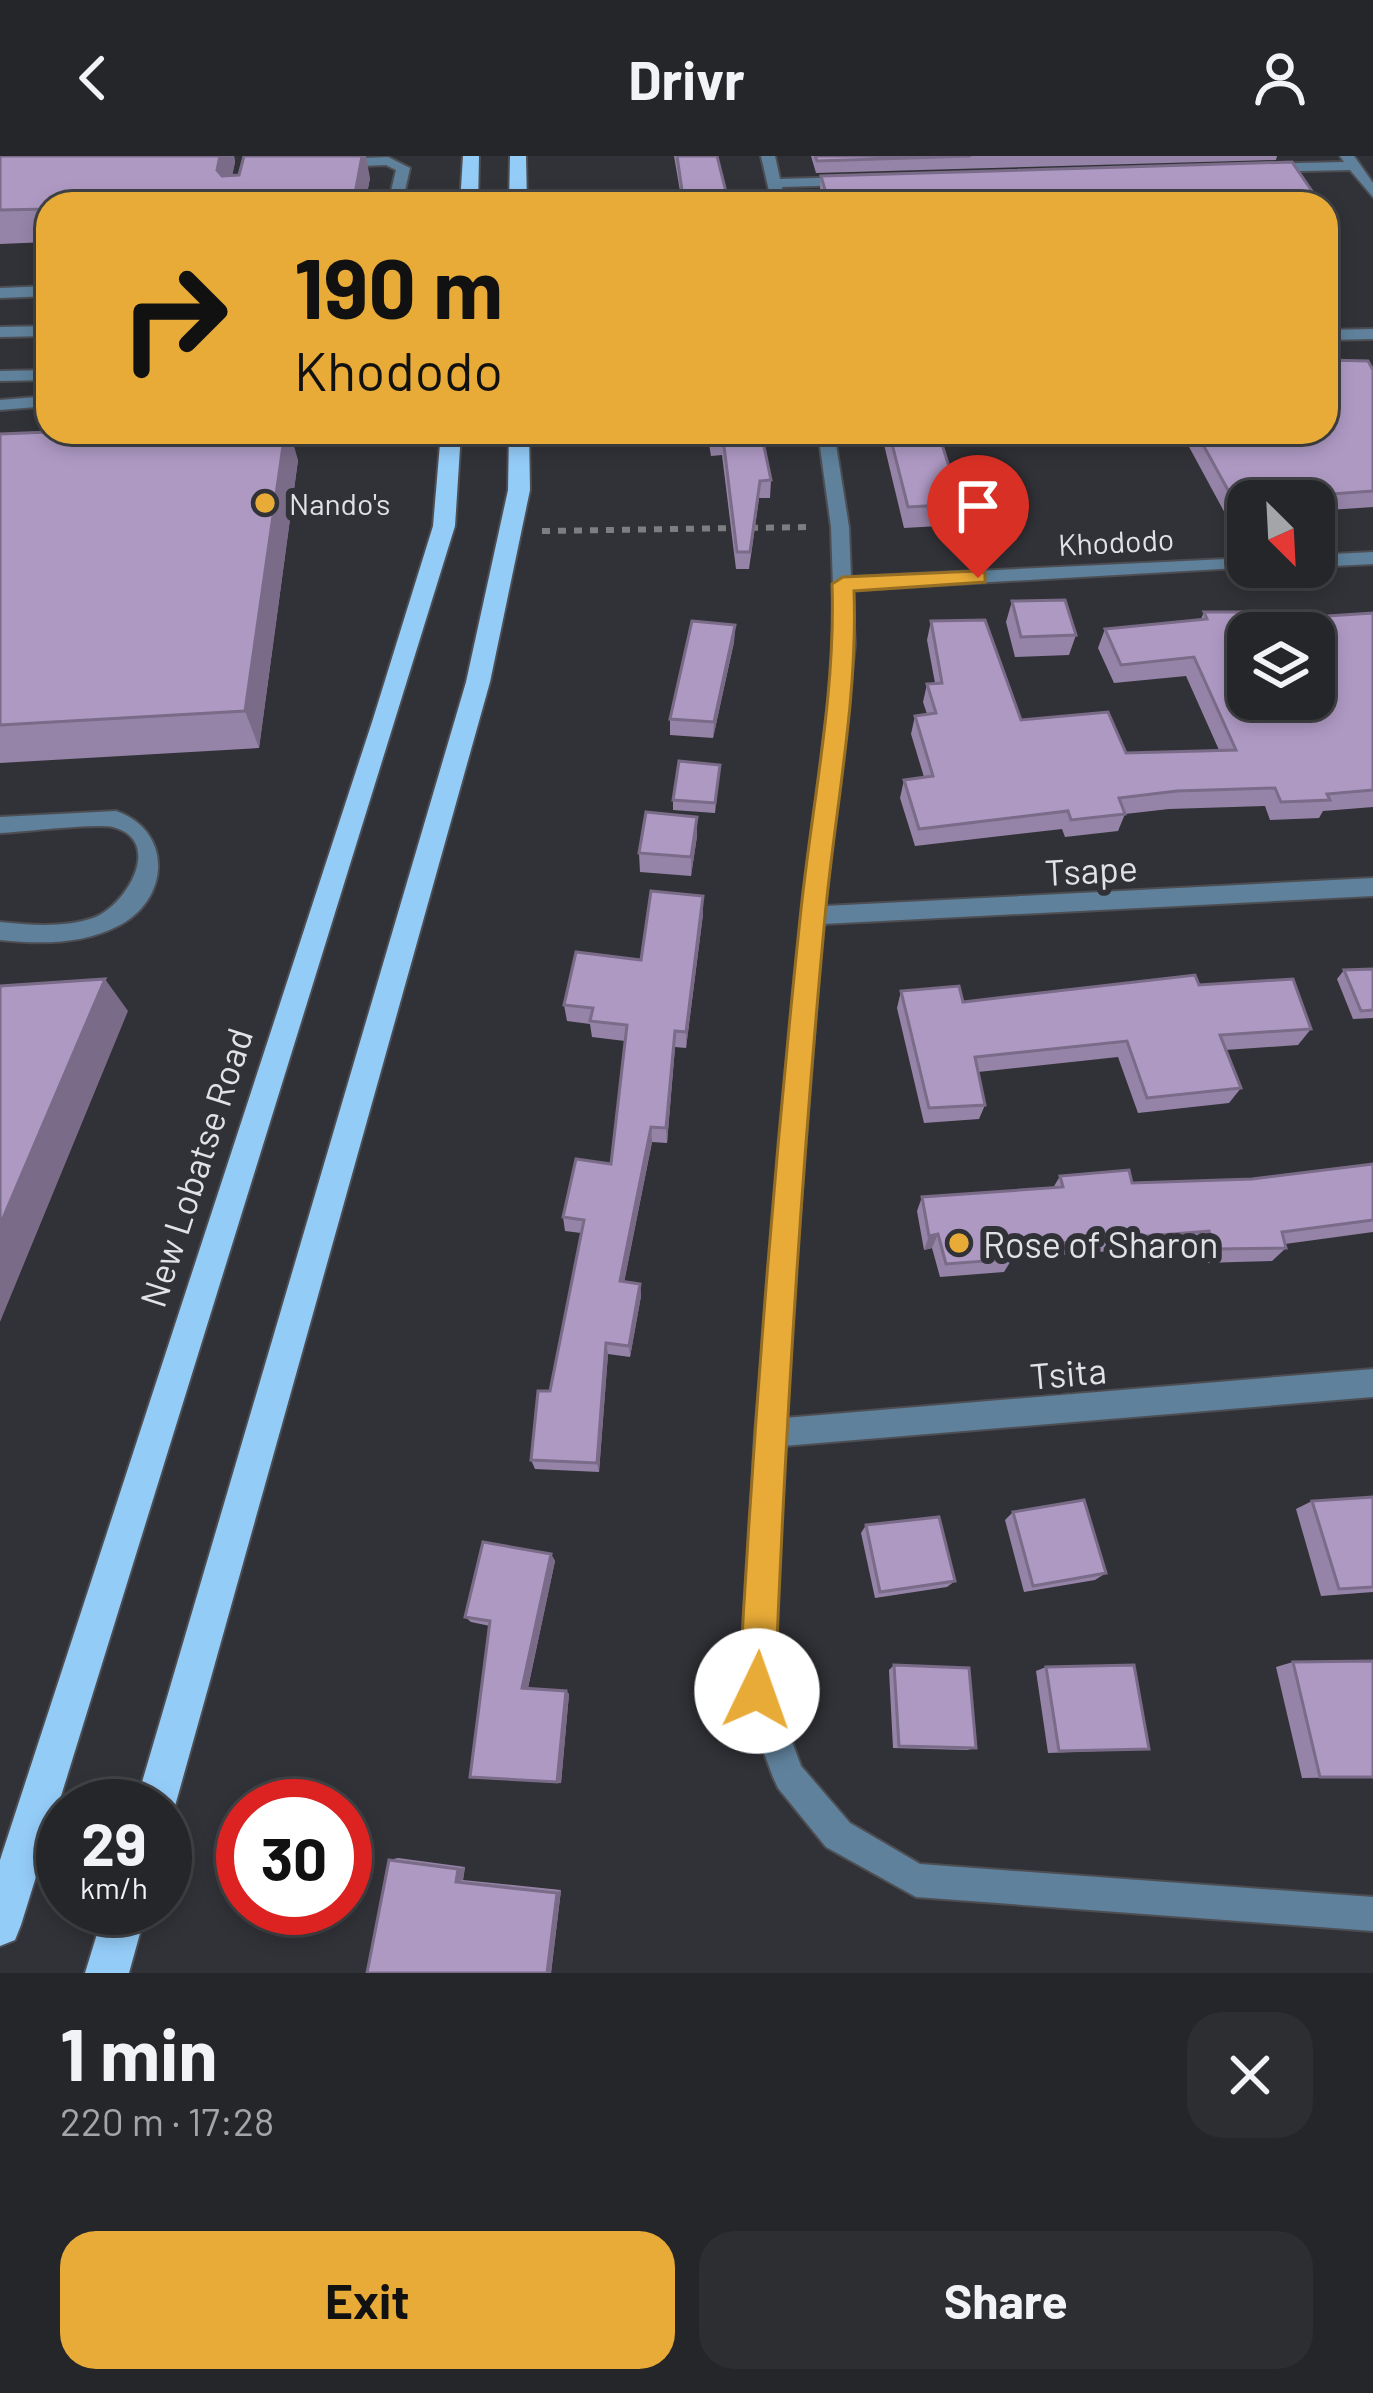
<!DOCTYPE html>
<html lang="en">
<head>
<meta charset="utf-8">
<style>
	body { margin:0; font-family:Barlow,sans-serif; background:#2d2e31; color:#f1f3f6; height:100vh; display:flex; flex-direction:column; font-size:45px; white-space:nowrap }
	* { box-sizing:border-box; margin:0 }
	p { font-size:39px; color:#a3a5a8 }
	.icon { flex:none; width:66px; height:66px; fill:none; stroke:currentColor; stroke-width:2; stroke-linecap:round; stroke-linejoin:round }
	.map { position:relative; height:1817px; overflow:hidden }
	.drawer { display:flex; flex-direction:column; background:#252629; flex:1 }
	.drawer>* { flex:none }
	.guide { position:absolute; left:36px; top:36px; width:1302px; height:252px; border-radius:36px; box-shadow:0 6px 18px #0003,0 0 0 3px #424346; background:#e8ab37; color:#111; overflow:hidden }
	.needle { width:78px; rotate:156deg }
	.tools { position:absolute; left:1227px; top:324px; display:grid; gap:24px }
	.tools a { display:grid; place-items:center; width:108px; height:108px; border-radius:24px; background:#252629; box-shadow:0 6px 18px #0003,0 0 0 3px #424346; font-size:60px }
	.speed { position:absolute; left:36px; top:1623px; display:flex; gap:24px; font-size:60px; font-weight:700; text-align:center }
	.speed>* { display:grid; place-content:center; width:156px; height:156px; border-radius:50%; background:#252629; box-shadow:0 6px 18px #0003,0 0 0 3px #424346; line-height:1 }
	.speed small { font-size:30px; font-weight:400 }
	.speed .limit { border:18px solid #d22; background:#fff; color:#111 }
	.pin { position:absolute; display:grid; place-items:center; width:102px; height:102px; color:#fff; margin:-123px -51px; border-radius:50% 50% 50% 0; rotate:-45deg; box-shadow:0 0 12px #0007 }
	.pin .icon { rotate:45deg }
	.me { position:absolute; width:132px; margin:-66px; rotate:3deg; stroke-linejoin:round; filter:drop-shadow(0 0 9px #0008) }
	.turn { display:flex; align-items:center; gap:42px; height:252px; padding:0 60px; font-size:54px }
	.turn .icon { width:156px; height:156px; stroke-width:2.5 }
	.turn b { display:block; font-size:84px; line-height:102px }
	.round { display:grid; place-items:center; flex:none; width:126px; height:126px; border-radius:36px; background:#2d2e31 }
	.head { display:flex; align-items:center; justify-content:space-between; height:204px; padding:0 60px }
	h1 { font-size:72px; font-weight:700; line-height:90px }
	.action { display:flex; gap:24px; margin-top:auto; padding:24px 60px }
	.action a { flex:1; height:138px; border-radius:36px; background:#e8ab37; color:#111; font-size:48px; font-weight:700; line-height:138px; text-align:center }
	.action a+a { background:#2d2e31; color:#f1f3f6 }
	header { display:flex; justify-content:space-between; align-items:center; height:156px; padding:0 60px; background:#252629; font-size:54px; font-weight:700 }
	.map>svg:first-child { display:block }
</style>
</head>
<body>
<header><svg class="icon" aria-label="back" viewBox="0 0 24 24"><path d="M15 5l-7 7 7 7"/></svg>Drivr<svg class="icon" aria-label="person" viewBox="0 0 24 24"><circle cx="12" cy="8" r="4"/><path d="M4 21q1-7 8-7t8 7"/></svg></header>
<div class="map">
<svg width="1373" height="1817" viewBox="0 0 1373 1817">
	<rect width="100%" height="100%" fill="#313237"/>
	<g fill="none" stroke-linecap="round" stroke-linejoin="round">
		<g stroke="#4d4e53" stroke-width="4">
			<path id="service" d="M388,1L410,12L402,48H388L396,14L386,9L338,11L331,7L338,3Z
				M48,130V140L0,142V132Z
				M48,170V180L0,181V171Z
				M48,214V224L0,225V215Z
				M48,240V250L0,254V244Z
				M116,655C173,675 170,742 120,769C83,789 40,788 0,784V766C30,769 64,772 93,762C126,750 165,685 113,671C96,667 23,676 0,677V661Z"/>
		</g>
		<g stroke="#4d4e53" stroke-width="4">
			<path id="minor" d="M761,0H775L780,23L850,21L857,25L850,29L782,31L786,48H772Z
				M1340,0H1354L1373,27V41L1350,14L1263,16L1256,12L1263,8L1344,6Z
				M1373,173V183L1326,184V174Z
				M818,276H834L849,371L851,421L1248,402V411H1255L852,434L855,489L825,750L1373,722V740L823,768L784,1262L1373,1213V1241L783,1290L773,1535L801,1610L850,1667L920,1708L1373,1741V1775L916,1741L826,1691L778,1632L773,1621L741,1535L755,1277L802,760L835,489L831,371Z
				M1373,396V408L1314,411V399Z"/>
		</g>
		<g stroke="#4d4e53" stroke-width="4">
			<path id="primary" d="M463,0H479L478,48H460Z
				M510,0H526L527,48H509Z
				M441,276H461L455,370L21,1769L15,1784L0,1790V1704L373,563L433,370Z
				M509,276H529L530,334L490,526L175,1650L165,1666V1650H135L466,526L508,334Z
				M105,1752H147L129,1817H85Z"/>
		</g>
		<path stroke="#7d7e83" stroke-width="6" stroke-dasharray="8 8" stroke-linecap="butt" d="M542,375L808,371"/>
		<use href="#service" fill="#5f819b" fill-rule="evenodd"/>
		<use href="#minor" fill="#5f819b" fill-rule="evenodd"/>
		<use href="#primary" fill="#94ccf8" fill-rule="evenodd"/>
	</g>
	<path fill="#9684a8" d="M0,0H234L235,6L232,19L370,22L365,48H48V86L0,88Z
		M674,0H717L729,48H673V42L681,41Z
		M811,0H1277L1276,4L816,17Z
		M821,20L1316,41L1313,48H824L820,34Z
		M1373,214V351L1314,355V345H1248V359L1227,361L1181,276H1326Z
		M707,276H761L771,324L770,342H759L749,413H736L722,299L711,300Z
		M881,276H938L961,348L957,369L904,372Z
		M0,278L298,304L259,592L0,607Z
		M1012,445L1076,479L1069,499L1015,501L1006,466Z
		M1204,456L1253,465L1373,457V651L1323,655L1319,662L1270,664L1265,650L1169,653L1125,658L1118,675L1065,681L1062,673L915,690L900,642L904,624L924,621L911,578L915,560L927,558L923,546L927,528L935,527L927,484L931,465L1021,564L1126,597L1219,594L1186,520L1114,527L1098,492L1105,473L1201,463Z
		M735,469L734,486L713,582L670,579V563Z
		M720,609L715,657L673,654V644Z
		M697,661V680L691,720L640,716L639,697Z
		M703,740V758L686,892L675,891L667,987L652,986L624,1126L640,1128L641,1140L630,1201L608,1198L599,1316L535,1313L531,1304L550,1235L581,1077L565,1075L563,1061L611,1008L625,885L592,881L590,868L567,865L564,849L641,804Z
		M1373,813V862L1353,863L1337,823L1344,814Z
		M1199,829L1311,873L1298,889L1225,894L1241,932L1229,947L1138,957L1118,901L978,916L985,949L979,963L924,967L897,852L901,835L963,846Z
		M1373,1008V1076L1285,1088L1286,1092L1272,1105L1202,1107L1197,1088L1012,1103L1004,1116L940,1121L932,1092L924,1094L917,1055L922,1041L1053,1032L1060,1020L1132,1027L1252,1023Z
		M1373,1341V1436L1321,1440L1296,1353L1312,1345Z
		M1013,1356L1106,1417L1095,1424L1024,1436L1005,1364Z
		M866,1369L955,1425L947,1431L875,1442L861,1377Z
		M551,1398L555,1405L528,1532L566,1535L569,1538L561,1627L476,1622L490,1470L471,1466L465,1461Z
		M1373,1505V1621L1302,1622L1276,1511L1293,1506Z
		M894,1509L976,1592L967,1594L893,1592L889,1514Z
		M1046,1511L1149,1593L1048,1597L1036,1515Z
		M398,1702L465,1711L463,1724L561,1734L551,1817H367L389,1704Z"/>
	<path fill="#7a6b88" d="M220,0H234L235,6L227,47L217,14Z
		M362,0H366L370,22L365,48H353Z
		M285,276H290L298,304L259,592L245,555Z
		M735,469L734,486L713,582L714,566Z
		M697,661V680L691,720V701Z
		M703,740V758L686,892V876Z
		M105,823L128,855L0,1166V1069Z
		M675,875V891L667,987L666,972Z
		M651,971L652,986L622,1137L620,1125Z
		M938,1078L932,1092L924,1094L929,1080Z
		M640,1128L641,1140L630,1201L629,1190Z
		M606,1187L608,1198L599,1316L597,1307Z
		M551,1398L555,1405L527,1536L522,1532Z
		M566,1535L569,1538L561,1627L557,1626Z
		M465,1711L463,1724L456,1726L458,1713Z
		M561,1734L551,1817H547L557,1737Z"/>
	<path fill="#ae99c3" stroke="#7a6b88" stroke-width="3" fill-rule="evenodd" d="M0,0H220L217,14L222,20L239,19L244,0H362L353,48H262V45L188,48H48V53L0,54Z
		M677,0H717L729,48H674L673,42L683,41Z
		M815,0H971L817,5Z
		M1292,6L1316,41H1252L1256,48H829L821,20Z
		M1326,204L1368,205L1373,214V335L1234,345L1196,276H1326Z
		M49,276H285L245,555L0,569V278Z
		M710,276H761L771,324L760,325L750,396H737L723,282L711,283Z
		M889,276H938L961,348L908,351Z
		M1065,444L1076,479L1021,481L1012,445Z
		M1204,456H1250L1253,465L1373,457V634L1327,638L1330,644L1281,646L1275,632L1177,635L1119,642L1125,658L1071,664L1068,655L919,673L904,624L933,620L915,560L936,557L927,528L942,527L931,465L985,464L1021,564L1108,556L1126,597L1236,594L1194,501L1121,509L1105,473L1207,463ZM1248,477H1314V543H1248Z
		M692,465L735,469L714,566L670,563Z
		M679,605L720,609L715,647L673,644Z
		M646,656L697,661L691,701L639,697Z
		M651,735L703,740L686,876L675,875L666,972L651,971L620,1125L640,1128L629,1190L606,1187L597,1307L531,1304L538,1235H550L584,1064L563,1061L576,1003L611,1008L627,869L590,865L593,852L564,849L576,796L641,804Z
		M1373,813V854L1361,855L1344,814Z
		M1195,819L1199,829L1293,823L1311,873L1220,879L1241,932L1147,942L1127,885L975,901L985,949L929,952L901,835L959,830L963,846Z
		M105,823L0,1069V830Z
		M1373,1008V1064L1282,1076L1286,1092L1214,1093L1209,1075L1009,1091L1012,1103L946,1108L938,1078L929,1080L922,1041L1063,1031L1060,1020L1129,1014L1132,1027L1252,1023Z
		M1373,1341V1431L1339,1433L1312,1345Z
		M1084,1344L1106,1417L1033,1430L1013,1356Z
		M939,1361L955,1425L880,1436L866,1369Z
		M483,1386L551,1398L522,1532L566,1535L557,1626L470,1621L490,1465L465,1461Z
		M1373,1505V1621H1320L1293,1506Z
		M894,1509L969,1512L976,1592L899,1590Z
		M1134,1509L1149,1593L1059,1595L1046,1511Z
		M389,1704L458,1713L456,1726L557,1737L547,1817H367Z"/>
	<path fill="#e8ab37" stroke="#976f24" stroke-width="3" d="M978,415L985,417V426L854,435C858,544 835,653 825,761C801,1019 785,1277 775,1535L770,1548L757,1553L745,1548L739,1535C753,1277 773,1020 800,763C811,652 836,541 832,428L843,421Z"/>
	<g fill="#e8ab37" stroke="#313237" stroke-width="4.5">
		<circle cx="265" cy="347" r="12"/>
		<circle cx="959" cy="1087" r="12"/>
	</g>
	<g text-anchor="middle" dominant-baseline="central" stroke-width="12" stroke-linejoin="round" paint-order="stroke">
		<g font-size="30" fill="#e1e2e5" stroke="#313237" text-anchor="start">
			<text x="289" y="347">Nando's</text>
		</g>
		<g font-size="30" fill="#e1e2e5" stroke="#313237">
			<text transform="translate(1116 385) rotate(-3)">Khododo</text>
		</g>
		<g font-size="36" fill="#e1e2e5" stroke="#313237">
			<text transform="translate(1091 713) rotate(-3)">Tsape</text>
			<text transform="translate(195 1011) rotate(-72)">New Lobatse Road</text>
			<text transform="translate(1068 1216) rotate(-5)">Tsita</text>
		</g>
		<g font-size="36" fill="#e1e2e5" stroke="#313237" text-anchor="start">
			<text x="983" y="1087">Rose of Sharon</text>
		</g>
	</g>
</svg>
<div class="tools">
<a><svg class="needle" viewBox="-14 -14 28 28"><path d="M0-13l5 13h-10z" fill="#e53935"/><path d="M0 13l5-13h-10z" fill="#a3a5a8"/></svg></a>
<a><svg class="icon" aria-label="layers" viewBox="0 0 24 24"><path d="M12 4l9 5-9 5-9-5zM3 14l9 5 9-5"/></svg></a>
</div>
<div class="speed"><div>29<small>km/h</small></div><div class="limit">30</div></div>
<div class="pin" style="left:978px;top:422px;background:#d93025"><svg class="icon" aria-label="arrive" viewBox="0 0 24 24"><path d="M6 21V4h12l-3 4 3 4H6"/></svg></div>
<svg class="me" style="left:757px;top:1535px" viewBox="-20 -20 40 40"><circle r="19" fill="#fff"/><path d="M0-13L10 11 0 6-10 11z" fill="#e8ab37"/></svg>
<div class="guide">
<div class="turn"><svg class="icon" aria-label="right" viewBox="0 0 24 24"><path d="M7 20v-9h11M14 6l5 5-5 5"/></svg><div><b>190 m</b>Khododo</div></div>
</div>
</div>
<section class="drawer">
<div class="head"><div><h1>1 min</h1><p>220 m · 17:28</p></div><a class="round"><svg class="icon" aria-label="close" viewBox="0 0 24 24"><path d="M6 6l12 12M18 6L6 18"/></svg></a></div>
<div class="action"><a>Exit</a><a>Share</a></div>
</section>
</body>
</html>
